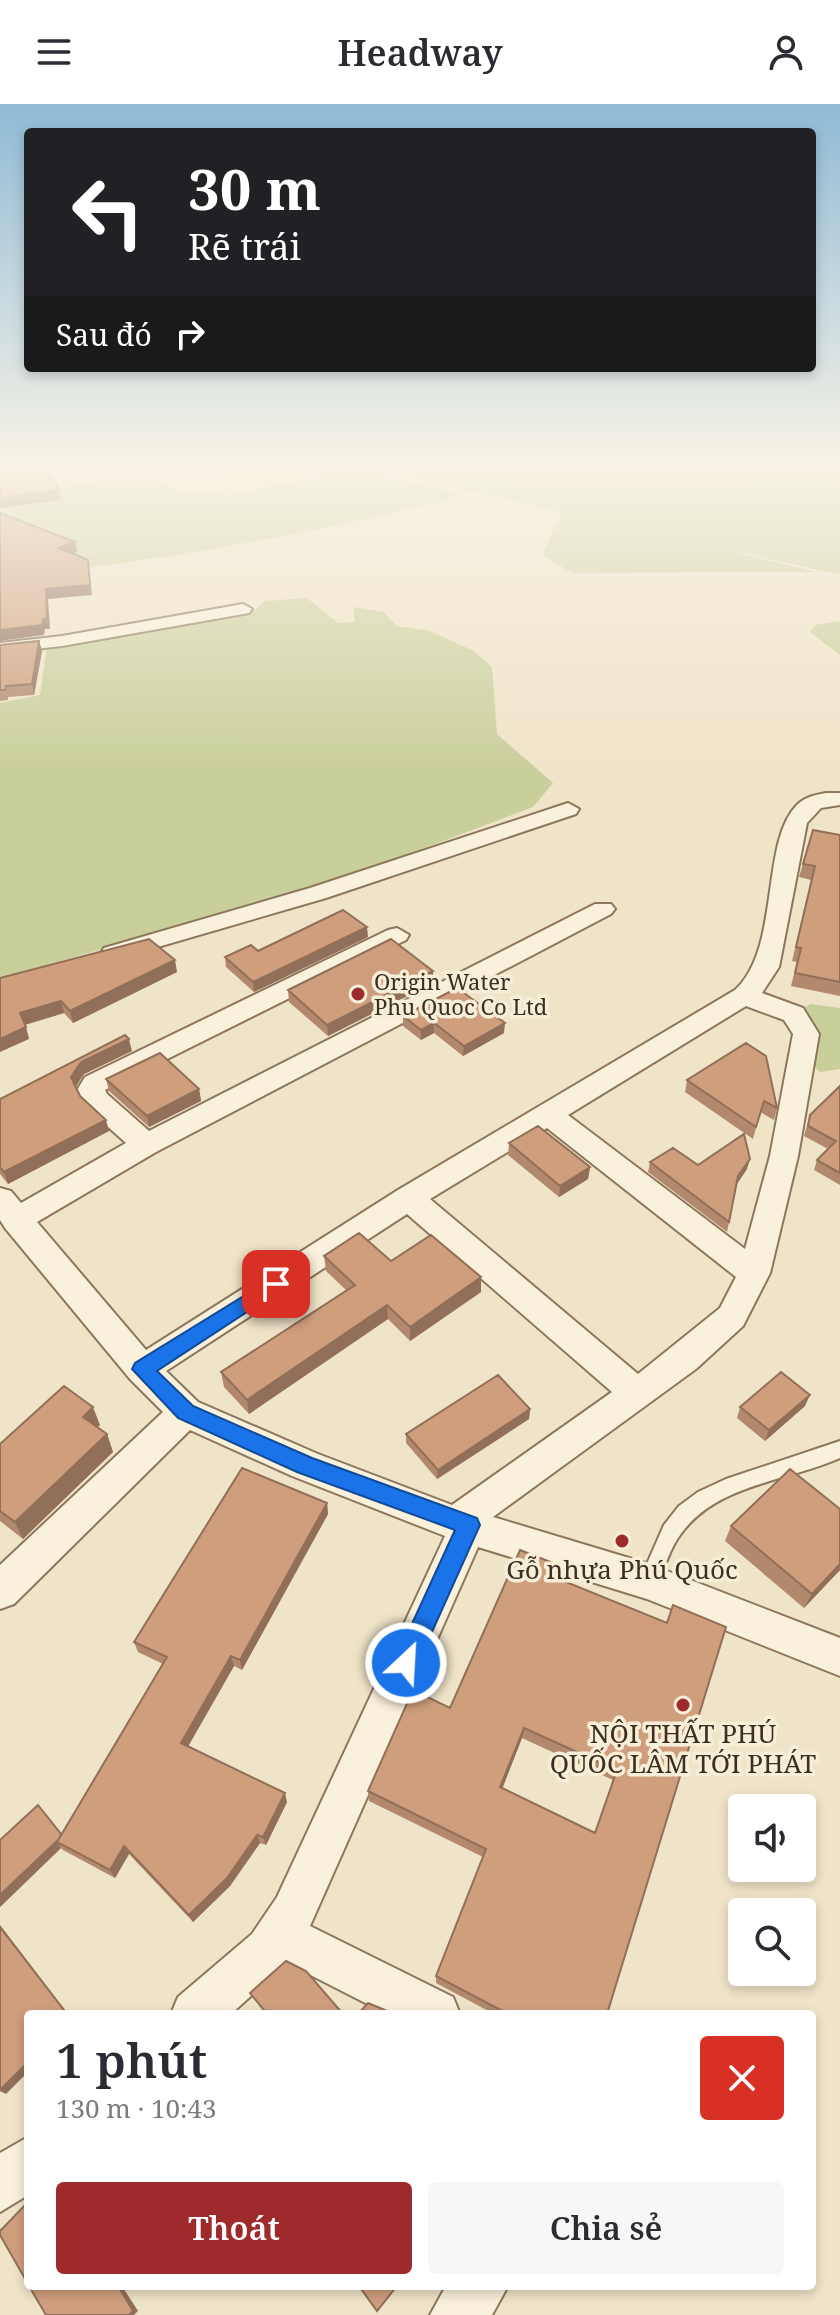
<!DOCTYPE html>
<html lang="vi">
<head>
<meta charset="utf-8">
<style>
	body { margin:0; font-family:"Noto Serif",serif; background:#f7f7f7; color:#2b2b33; height:100vh; display:flex; flex-direction:column; font-size:30px; white-space:nowrap }
	* { box-sizing:border-box; margin:0 }
	p { font-size:26px; color:#7c7c81 }
	.icon { flex:none; width:44px; height:44px; fill:none; stroke:currentColor; stroke-width:2; stroke-linecap:round; stroke-linejoin:round }
	.map { position:relative; flex:1; overflow:hidden }
	.drawer { position:absolute; left:24px; top:1906px; width:792px; height:280px; display:flex; flex-direction:column; background:#fff; border-radius:8px; box-shadow:0 4px 12px #0003 }
	.drawer>* { flex:none }
	.top-card { position:absolute; left:24px; top:24px; width:792px; height:244px; border-radius:8px; box-shadow:0 4px 12px #0003; background:#202124; color:#fff; overflow:hidden }
	.controls { position:absolute; left:728px; top:1690px; display:grid; gap:16px }
	.controls a { display:grid; place-items:center; width:88px; height:88px; border-radius:8px; background:#fff; box-shadow:0 4px 12px #0003; font-size:40px }
	.pin { position:absolute; display:grid; place-items:center; width:68px; height:68px; color:#fff; margin:-34px; border-radius:16px; box-shadow:0 4px 12px #0006 }
	.me { position:absolute; width:88px; margin:-44px; rotate:25deg; stroke-linejoin:round; filter:drop-shadow(0 0 6px #0008) }
	.turn { display:flex; align-items:center; gap:28px; height:168px; padding:0 32px; font-size:36px }
	.turn .icon { width:104px; height:104px; stroke-width:2.5 }
	.turn b { display:block; font-size:56px; line-height:68px }
	.then { display:flex; align-items:center; height:76px; padding:0 32px; background:#0003; gap:16px; font-size:30px }
	.round { display:grid; place-items:center; flex:none; width:84px; height:84px; border-radius:8px; background:#f7f7f7 }
	.headline { display:flex; align-items:center; justify-content:space-between; height:136px; padding:0 32px }
	h1 { font-size:48px; font-weight:600; line-height:60px }
	.action { display:flex; gap:16px; margin-top:auto; padding:16px 32px }
	.action a { flex:1; height:92px; border-radius:8px; background:#9e2a2b; color:#fff; font-size:32px; font-weight:600; line-height:92px; text-align:center }
	.action a+a { background:#f7f7f7; color:#2b2b33 }
	header { display:flex; justify-content:space-between; align-items:center; height:104px; padding:0 32px; background:#fff; font-size:36px; font-weight:600 }
	.map>svg:first-child { display:block }
</style>
</head>
<body>
<header><svg class="icon" aria-label="menu" viewBox="0 0 24 24"><path d="M4 6h16M4 12h16M4 18h16"/></svg>Headway<svg class="icon" aria-label="person" viewBox="0 0 24 24"><circle cx="12" cy="8" r="4"/><path d="M4 21q1-7 8-7t8 7"/></svg></header>
<div class="map">
<svg width="840" height="2211" viewBox="0 0 840 2211">
	<rect width="100%" height="100%" fill="#f0e4c8"/>
	<path fill="#e6deb5" d="M223,358H360L259,381L219,366L231,360Z"/>
	<path fill="#c9cf9b" d="M357,358H840V471L694,438L816,468L572,469L543,451L561,408L362,362Z
		M352,364L454,388V394C305,432 153,457 0,475V385L63,383L143,371L183,389L232,391Z
		M307,494L338,519L355,518L353,503L384,508L396,522L430,527L474,547L492,563L497,630L553,679L533,703L316,785L0,874V599L40,591L47,542L255,506L265,497Z
		M840,517V551L810,528L815,521Z
		M811,900L840,904V965L820,968L812,960L799,906Z"/>
	<g fill="none" stroke-linecap="round" stroke-linejoin="round">
		<g stroke="#8d765c" stroke-width="4">
			<path id="lane" d="M840,1337V1354C786,1378 713,1380 678,1434C668,1449 663,1468 656,1485L649,1488L642,1485L639,1478L664,1421L679,1402L698,1388L726,1375Z"/>
		</g>
		<g stroke="#8d765c" stroke-width="4">
			<path id="street" d="M243,500L252,505L249,509L62,542L0,549V539L62,532Z
				M826,689H840V701L821,704L807,719L779,863L762,889L803,904L819,930L798,1052L770,1169L743,1222L696,1265L493,1413L649,1460L840,1534V1572L647,1495L478,1443L310,1822L453,1893L460,1910H387L287,1859L231,1910H171L178,1893L252,1830L277,1793L445,1432L292,1372L190,1326L14,1500L0,1505V1461L163,1308L130,1275L5,1124L0,1116V1084L11,1087L21,1099L126,1039L86,1003L77,986L85,973L388,826L397,824L409,831L406,836L105,986L107,990L149,1027L595,800H611L615,805L611,810L156,1048L37,1118L146,1246L398,1086L735,886C781,844 760,738 797,701C805,693 815,691 826,689ZM746,902L784,916L793,930L770,1052L745,1145L568,1011ZM547,1024L736,1173L720,1204L638,1270L430,1095ZM407,1110L612,1288L452,1401L318,1350L198,1298L166,1267Z
				M568,699L579,705L576,710L326,794L113,856L101,849L104,844L310,784Z
				M28,2033V2091L0,2108V2049Z
				M446,2182H508L492,2211H430Z"/>
		</g>
		<use href="#lane" fill="#faf1dc" fill-rule="evenodd"/>
		<use href="#street" fill="#faf1dc" fill-rule="evenodd"/>
	</g>
	<path fill="#b2896c" fill-rule="evenodd" d="M39,537L42,547L34,591L8,593V596L0,597V541Z
		M813,726L840,731V892L791,882L797,858L792,857L811,776L799,773Z
		M368,833L254,888L226,863L225,853Z
		M177,868L73,919L64,909L25,921L29,935L0,874Z
		M433,879L328,932L289,898L288,886Z
		M403,912L504,929L463,952L434,929L421,936L403,922Z
		M746,939L777,1004L774,1016L760,1008L753,1035L685,988L687,976Z
		M132,947L84,970L76,983L80,992L109,1027L8,1080L0,1070V995Z
		M106,975L199,985L201,997L149,1023L109,987Z
		M840,982V1081L814,1066L817,1056L828,1045L804,1032L810,1011Z
		M509,1039L590,1063L588,1075L559,1093L508,1051Z
		M650,1058L747,1065L737,1080L727,1128L648,1068Z
		M324,1152L391,1157L481,1173V1188L410,1237L388,1215L249,1310L224,1283L221,1268L346,1186L326,1167Z
		M805,1302L765,1337L737,1314L740,1303Z
		M530,1305L529,1315L437,1375L406,1339V1330Z
		M100,1321L97,1323L107,1330L113,1348L23,1435L0,1417V1340Z
		M327,1399L328,1410L242,1566L234,1562L188,1642L287,1698L266,1741L260,1739L230,1782L193,1818L129,1750L115,1774L63,1746L61,1744L0,1803V1736L61,1730L163,1560L138,1548L134,1538Z
		M731,1422L840,1466L804,1504L725,1437Z
		M564,1477L667,1519L607,1910H494L436,1879V1872L483,1753L369,1697L368,1687L450,1604ZM522,1634L613,1676L595,1729L502,1684Z"/>
	<path fill="#916f58" d="M59,386L61,396L0,404V394Z
		M75,438L77,448L61,454L59,444Z
		M88,456L92,491L48,495L50,525H45L44,531L0,537V526L46,485Z
		M39,537L42,547L34,591L32,580Z
		M367,823L368,833L254,888L253,878Z
		M175,856L177,868L73,919L70,907Z
		M433,867V879L328,932L327,921Z
		M61,897L64,909L24,921L20,909Z
		M434,919V929L421,936V926Z
		M505,919L504,929L463,952L464,942Z
		M26,923L29,935L0,948V935Z
		M129,935L132,947L84,970L74,984L71,973L81,958Z
		M199,985L201,997L149,1023L147,1012Z
		M106,1016L109,1027L8,1080L4,1068Z
		M750,1055L747,1065L736,1081L738,1072Z
		M590,1063L588,1075L559,1093L560,1082Z
		M481,1173V1188L410,1237V1223Z
		M387,1201L388,1215L249,1310L247,1296Z
		M810,1291L805,1302L765,1337L769,1326Z
		M93,1303L100,1321L89,1331L83,1313Z
		M530,1305L529,1315L437,1375L438,1366Z
		M107,1330L113,1348L23,1435L15,1418Z
		M327,1399L328,1410L242,1566L240,1556Z
		M840,1460V1466L804,1504L812,1490Z
		M231,1552L234,1562L185,1648L181,1639Z
		M524,1624L522,1634L499,1693L500,1683Z
		M285,1689L287,1698L266,1741L263,1733Z
		M257,1731L260,1739L230,1782L193,1818L189,1811Z
		M62,1732L57,1738L61,1744L0,1803V1791Z
		M124,1742L129,1750L115,1774L110,1766Z
		M0,1821L68,1910H67L0,1823Z
		M28,1957V1968L6,1990L0,1987Z
		M118,2182H122L138,2207L134,2211H129Z"/>
	<path fill="#cf9f7d" stroke="#916f58" stroke-width="2" fill-rule="evenodd" d="M0,358H43L59,386L0,394Z
		M0,409L75,438L59,444L88,456L90,481L46,485L47,515H43L42,521L0,526Z
		M39,537L32,580L6,582L5,586H0V541Z
		M813,726L840,731V878L795,869L801,844L796,843L815,762L803,760Z
		M343,806L367,823L253,878L225,853L251,841L258,847Z
		M149,835L175,856L70,907L61,897L20,909L26,923L0,935V874Z
		M391,835L433,867L327,921L288,886Z
		M457,884L505,919L464,942L434,919L421,926L403,912Z
		M125,931L129,935L81,958L71,973L80,992L106,1016L4,1068L0,1063V995Z
		M746,939L766,952L777,1004L764,997L756,1023L687,976Z
		M160,949L199,985L147,1012L106,975Z
		M840,982V1069L817,1056L836,1037L808,1022L810,1011Z
		M538,1022L590,1063L560,1082L509,1039Z
		M744,1030L750,1055L738,1072L729,1118L650,1058L673,1044L698,1061Z
		M359,1129L391,1157L431,1131L481,1173L410,1223L387,1201L247,1296L221,1268L355,1181L324,1152Z
		M781,1268L810,1291L769,1326L740,1303Z
		M498,1271L530,1305L438,1366L406,1330Z
		M64,1282L93,1303L83,1313L107,1330L15,1418L0,1407V1340Z
		M242,1364L327,1399L240,1556L231,1552L181,1639L285,1689L263,1733L257,1731L227,1774L189,1811L124,1742L110,1766L57,1738L167,1553L134,1538Z
		M790,1365L840,1405V1460L812,1490L731,1422Z
		M520,1446L566,1464L561,1476L667,1519L673,1501L726,1523L607,1910H508L436,1872L486,1745L368,1687L413,1586L450,1604ZM524,1624L617,1666L595,1729L500,1683Z
		M38,1701L61,1730L59,1735L0,1791V1736Z
		M0,1823L67,1910H28V1958L0,1986Z
		M286,1857L306,1867L343,1910H267L250,1889Z
		M368,1899L390,1908L392,1910H358Z
		M28,2098V2180L0,2131V2127Z
		M29,2182H118L133,2207L129,2211H46Z
		M359,2182H397L377,2207Z"/>
	<linearGradient id="sky" x2="0" y2="1"><stop stop-color="#8fbad6"/><stop offset="0.54" stop-color="#f8f3e6"/><stop offset="1" stop-color="#f8f3e6" stop-opacity="0"/></linearGradient>
	<rect width="840" height="668" fill="url(#sky)"/>
	<path fill="#1a73e8" stroke="#114b97" stroke-width="2" d="M276,1172L285,1180L282,1185L157,1267L193,1302L312,1354L477,1414L480,1421L414,1568L406,1571L397,1568L394,1559L455,1426L297,1368L178,1314L132,1265L135,1259Z"/>
	<g fill="#9e2a2b" stroke="#f7eed8" stroke-width="3">
		<circle cx="358" cy="890" r="8"/>
		<circle cx="622" cy="1437" r="8"/>
		<circle cx="683" cy="1601" r="8"/>
	</g>
	<g text-anchor="middle" dominant-baseline="central" stroke-width="7" stroke-linejoin="round" paint-order="stroke">
		<g font-size="22" fill="#3d2e20" stroke="#f7eed8" text-anchor="start">
			<text x="374" y="877">Origin Water<tspan x="374" dy="25">Phu Quoc Co Ltd</tspan></text>
		</g>
		<g font-size="26" fill="#3d2e20" stroke="#f7eed8">
			<text x="622" y="1465">Gỗ nhựa Phú Quốc</text>
			<text x="683" y="1629">NỘI THẤT PHÚ<tspan x="683" dy="30">QUỐC LÂM TỚI PHÁT</tspan></text>
		</g>
	</g>
</svg>
<div class="controls">
<a><svg class="icon" aria-label="sound" viewBox="0 0 24 24"><path d="M4 9h4l5-4v14l-5-4H4zM17 9q2 3 0 6"/></svg></a>
<a><svg class="icon" aria-label="search" viewBox="0 0 24 24"><circle cx="10" cy="10" r="6"/><path d="M15 15l6 6"/></svg></a>
</div>
<div class="pin" style="left:276px;top:1180px;background:#d93025"><svg class="icon" aria-label="arrive" viewBox="0 0 24 24"><path d="M6 21V4h12l-3 4 3 4H6"/></svg></div>
<svg class="me" style="left:406px;top:1559px" viewBox="-20 -20 40 40"><circle r="17" fill="#1a73e8" stroke="#fff" stroke-width="3"/><path d="M0-11L8 9 0 5-8 9z" fill="#fff"/></svg>
<div class="top-card">
<div class="turn"><svg class="icon" aria-label="left" viewBox="0 0 24 24"><path d="M17 20v-9H6M10 6l-5 5 5 5"/></svg><div><b>30 m</b>Rẽ trái</div></div>
<div class="then">Sau đó<svg class="icon" aria-label="right" viewBox="0 0 24 24"><path d="M7 20v-9h11M14 6l5 5-5 5"/></svg></div>
</div>
<section class="drawer">
<div class="headline"><div><h1>1 phút</h1><p>130 m · 10:43</p></div><a class="round" style="background:#d93025;color:#fff"><svg class="icon" aria-label="close" viewBox="0 0 24 24"><path d="M6 6l12 12M18 6L6 18"/></svg></a></div>
<div class="action"><a>Thoát</a><a>Chia sẻ</a></div>
</section>
</div>
</body>
</html>
